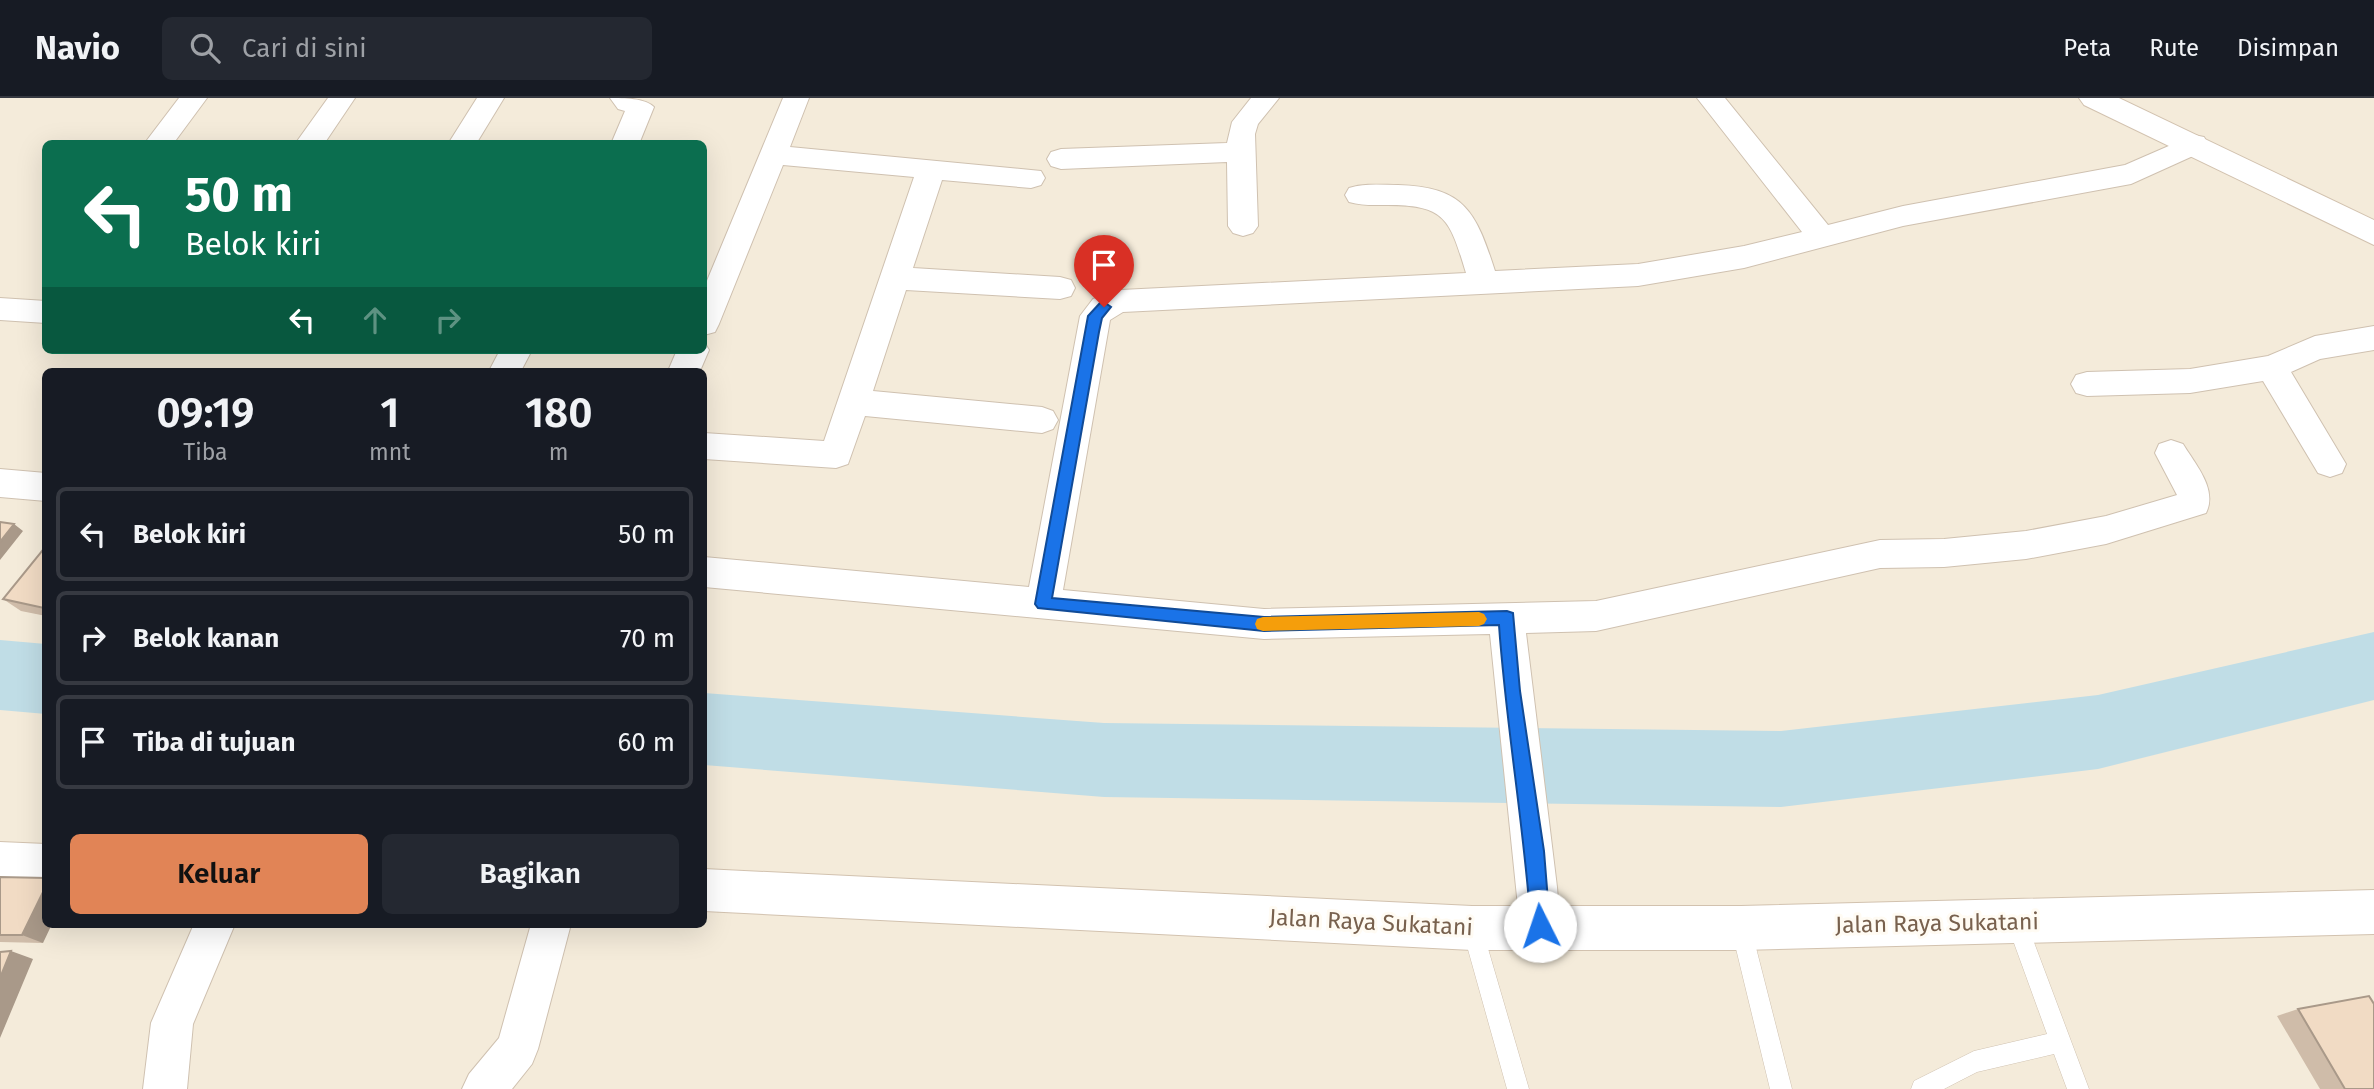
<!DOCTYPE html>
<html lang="id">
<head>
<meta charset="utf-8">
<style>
	body { margin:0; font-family:"Fira Sans",sans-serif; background:#242831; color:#f1f3f6; height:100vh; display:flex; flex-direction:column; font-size:26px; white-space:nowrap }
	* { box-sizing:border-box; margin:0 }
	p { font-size:23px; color:#9ea1a6 }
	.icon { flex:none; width:38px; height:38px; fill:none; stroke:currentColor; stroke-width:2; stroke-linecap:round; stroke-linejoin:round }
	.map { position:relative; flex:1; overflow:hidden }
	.panel { position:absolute; left:42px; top:270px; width:665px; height:560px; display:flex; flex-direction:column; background:#171b24; border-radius:10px; box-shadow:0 7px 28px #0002 }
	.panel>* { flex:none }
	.guide { position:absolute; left:42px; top:42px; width:665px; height:214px; border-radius:10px; box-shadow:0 7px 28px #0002; background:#0b6e4f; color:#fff; overflow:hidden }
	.pin { position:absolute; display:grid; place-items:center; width:60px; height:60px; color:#fff; margin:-72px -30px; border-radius:50% 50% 50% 0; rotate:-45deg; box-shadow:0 0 7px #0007 }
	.pin .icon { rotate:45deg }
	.me { position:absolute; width:77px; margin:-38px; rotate:356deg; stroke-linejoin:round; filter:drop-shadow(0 0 5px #0008) }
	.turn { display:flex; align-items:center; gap:24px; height:147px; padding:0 28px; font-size:32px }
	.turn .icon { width:91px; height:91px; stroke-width:2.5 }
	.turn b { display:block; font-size:49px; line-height:60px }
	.lanes { display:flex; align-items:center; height:66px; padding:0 28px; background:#0003; justify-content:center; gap:35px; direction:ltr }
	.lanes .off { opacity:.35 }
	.eta { display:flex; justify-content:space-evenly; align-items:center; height:119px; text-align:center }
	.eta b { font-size:42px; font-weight:600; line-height:49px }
	.action { display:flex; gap:14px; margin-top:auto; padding:14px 28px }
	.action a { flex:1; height:80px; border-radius:10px; background:#e18456; color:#111; font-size:28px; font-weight:600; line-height:80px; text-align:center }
	.action a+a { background:#242831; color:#f1f3f6 }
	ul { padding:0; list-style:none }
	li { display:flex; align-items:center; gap:21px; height:94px; margin:0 14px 10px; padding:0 14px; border:4px solid #363941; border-radius:10px }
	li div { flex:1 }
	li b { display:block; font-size:26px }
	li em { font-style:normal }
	header { display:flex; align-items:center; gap:42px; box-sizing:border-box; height:98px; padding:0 35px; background:#171b24; border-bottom:2px solid #363941 }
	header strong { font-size:33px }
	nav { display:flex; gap:38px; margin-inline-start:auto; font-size:24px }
	.search { width:490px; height:63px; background:#242831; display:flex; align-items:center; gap:18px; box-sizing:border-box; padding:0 24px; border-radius:10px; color:#9ea1a6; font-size:26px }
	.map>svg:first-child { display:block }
</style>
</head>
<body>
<header>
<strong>Navio</strong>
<div class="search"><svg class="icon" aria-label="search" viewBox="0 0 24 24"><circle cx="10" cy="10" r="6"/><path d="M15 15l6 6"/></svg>Cari di sini</div>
<nav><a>Peta</a><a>Rute</a><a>Disimpan</a></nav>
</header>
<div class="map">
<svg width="2374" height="991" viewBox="0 0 2374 991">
	<rect width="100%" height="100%" fill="#fcf8ec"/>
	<path fill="#f4ebda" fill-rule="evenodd" d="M0,0H2374V991H0ZM46,46H704V252H46ZM46,273H704V826H46Z"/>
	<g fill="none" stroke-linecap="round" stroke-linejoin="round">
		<path fill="#c0dde6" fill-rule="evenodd" d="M2374,534V602L2098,671L1781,709L1104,699L704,667V595L1104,625L1781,633L2098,597Z
			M0,542L46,546V616L0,612Z"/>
		<g stroke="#cfc1b0" stroke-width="1">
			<path id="service" d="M2016,813L2023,816L2026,823L2089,991H2067L2054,956L1977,974L1944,991H1911L1914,983L1974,953L2047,936L2006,823L2009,816Z
				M1472,820L1479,823L1482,830L1529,991H1507L1462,830L1465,823Z
				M1741,820L1748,823L1751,830L1792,991H1770L1731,830L1734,823Z"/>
		</g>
		<g stroke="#cfc1b0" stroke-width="2">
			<path id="minor" d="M179,0H207L173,46H144Z
				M328,0H355L324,46H295Z
				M477,0H504L476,46H448Z
				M610,0C624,0 645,0 654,9L639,46H611L625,13L618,11Z
				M783,0H809L790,49L1041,73L1045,80L1041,87L1031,90L942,82L913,170L1060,179L1071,182L1075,190L1071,198L1060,201L906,192L873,293L1042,309L1053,313L1058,322L1053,331L1042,335L865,318L848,366L836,370L704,361V335L824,343L914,79L783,67L719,226L715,234L704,237V190Z
				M1251,0H1279L1258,26L1255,36L1258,128L1253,135L1243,138L1233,135L1228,128L1227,64L1061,71L1051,68L1047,61L1051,54L1061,51L1227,45L1232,24Z
				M1697,0H1725L1828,127L1903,108L2125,67L2194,37L2204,39L2208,46L2204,53L2131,86L1903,128L1744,170L1638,188L1123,214L1110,222L1063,492L1264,511L1596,503L1880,442L1944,441L2026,433L2106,418L2177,397L2155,355L2159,346L2171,342L2183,346C2195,366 2218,391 2206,415L2106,446L2026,461L1944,469L1880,470L1596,533L1526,535L1557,789L1560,828L1554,842L1540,848L1526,842L1520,828L1490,536L1264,541L704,489V459L1029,489L1080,218L1093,201L1121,192L1466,175C1450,122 1446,107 1388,107C1374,107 1362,108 1349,104L1345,97L1349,90C1365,85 1382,87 1398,87C1465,89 1476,114 1495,173L1638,166L1744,148L1802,134Z
				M0,200L46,203V225L0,222Z
				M2374,228V252L2320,261L2291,274L2346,366L2342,375L2330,379L2318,375L2263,283L2190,295L2087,298L2076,295L2071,286L2076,277L2087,274L2190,271L2268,258L2315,238Z
				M704,244L709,252L700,273H668L677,252H704Z
				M500,252H532L521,273H489Z
				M0,371L46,375V403L0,399Z
				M194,826H235L193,926L187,991H143L151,925Z
				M531,826H571L538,951L532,966L512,991H462L469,976L499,940Z"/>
		</g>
		<g stroke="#d2c2af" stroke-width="2">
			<path id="secondary" d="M2079,0H2119L2374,122V147L2084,7Z
				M0,744L46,746V788L0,786Z
				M704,771L1472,808H1741L2374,792V836L1741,852H1472L704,813Z"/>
		</g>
		<use href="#service" fill="#fff" fill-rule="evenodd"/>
		<use href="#minor" fill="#fff" fill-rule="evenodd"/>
		<use href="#secondary" fill="#fff" fill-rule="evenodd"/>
	</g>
	<path fill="#cfbca9" d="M46,448V518L21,513L3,501Z
		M0,779L43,845L0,844Z
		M2298,911L2374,991H2320L2277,918Z"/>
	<path fill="#a99989" d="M14,426L23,433L0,462V444Z
		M46,788V826H52L43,845L22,837Z
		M11,853L33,861L0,940V880Z"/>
	<path fill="#f1dbc4" stroke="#a99989" stroke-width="2" d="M0,424L14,426L0,444Z
		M46,448V509L44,510L3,501Z
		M0,779L46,780V788L22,837H0Z
		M11,853L0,880V854Z
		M2369,898L2374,906V991H2345L2298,911Z"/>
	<path fill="#1a73e8" stroke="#114b97" stroke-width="2" d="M1104,204L1111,209L1102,220L1099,234L1052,500L1264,519L1507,513L1513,515L1520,593L1544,753L1550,828L1547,835L1540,837L1534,835L1531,828C1524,727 1506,628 1499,527L1264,533L1038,510L1035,506L1088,218L1100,205Z"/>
	<path fill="#f59e0b" d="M1479,514L1484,516L1487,521L1484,526L1479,528L1263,533L1257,531L1255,526L1257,521L1263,519Z"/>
	<g text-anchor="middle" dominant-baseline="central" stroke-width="6" stroke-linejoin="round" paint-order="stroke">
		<g font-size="23" fill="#78614e" stroke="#fffbf3">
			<text transform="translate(1371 824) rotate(3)">Jalan Raya Sukatani</text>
			<text transform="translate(1937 825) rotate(-1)">Jalan Raya Sukatani</text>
		</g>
	</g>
</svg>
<div class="pin" style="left:1104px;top:209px;background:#d93025"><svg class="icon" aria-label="arrive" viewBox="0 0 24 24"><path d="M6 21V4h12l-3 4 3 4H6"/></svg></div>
<svg class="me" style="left:1540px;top:828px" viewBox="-20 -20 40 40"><circle r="19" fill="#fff"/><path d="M0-13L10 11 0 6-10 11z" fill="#1a73e8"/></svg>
<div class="guide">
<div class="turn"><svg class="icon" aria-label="left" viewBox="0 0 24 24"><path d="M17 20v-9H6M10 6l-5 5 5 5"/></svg><div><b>50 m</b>Belok kiri</div></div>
<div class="lanes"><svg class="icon" aria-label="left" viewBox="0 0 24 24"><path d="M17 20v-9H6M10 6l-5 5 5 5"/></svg><svg class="icon off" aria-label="ahead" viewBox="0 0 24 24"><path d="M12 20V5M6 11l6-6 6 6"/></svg><svg class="icon off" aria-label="right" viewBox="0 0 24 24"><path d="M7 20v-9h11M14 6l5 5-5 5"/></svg></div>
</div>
<section class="panel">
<div class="eta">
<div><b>09:19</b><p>Tiba</p></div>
<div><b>1</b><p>mnt</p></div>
<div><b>180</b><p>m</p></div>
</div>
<ul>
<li><svg class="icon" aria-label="left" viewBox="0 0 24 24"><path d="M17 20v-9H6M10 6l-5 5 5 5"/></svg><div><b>Belok kiri</b></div><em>50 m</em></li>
<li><svg class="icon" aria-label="right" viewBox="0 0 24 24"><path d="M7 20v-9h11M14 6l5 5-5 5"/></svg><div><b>Belok kanan</b></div><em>70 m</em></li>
<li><svg class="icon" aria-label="arrive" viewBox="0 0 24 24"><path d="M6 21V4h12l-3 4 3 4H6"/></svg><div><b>Tiba di tujuan</b></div><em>60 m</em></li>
</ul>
<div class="action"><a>Keluar</a><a>Bagikan</a></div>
</section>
</div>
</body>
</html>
